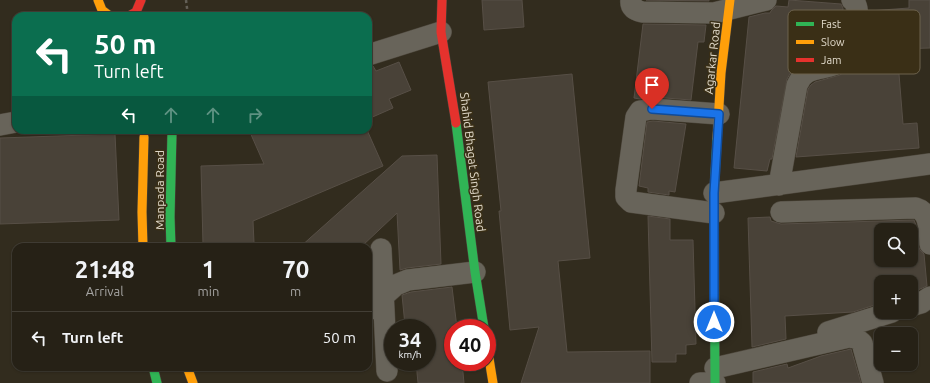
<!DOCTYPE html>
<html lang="en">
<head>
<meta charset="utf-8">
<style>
	body { margin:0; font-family:Ubuntu,sans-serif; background:#322e23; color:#f1f3f6; height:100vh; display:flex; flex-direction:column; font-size:15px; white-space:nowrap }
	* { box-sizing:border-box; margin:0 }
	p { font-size:13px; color:#a4a3a1 }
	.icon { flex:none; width:22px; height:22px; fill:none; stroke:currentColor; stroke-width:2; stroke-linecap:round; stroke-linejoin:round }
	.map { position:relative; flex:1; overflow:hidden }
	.sheet { position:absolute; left:12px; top:243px; width:360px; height:128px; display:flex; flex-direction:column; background:#262116; border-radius:12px; box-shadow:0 1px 3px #0004,0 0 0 1px #423e35 }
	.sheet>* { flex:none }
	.hud { position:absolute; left:12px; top:12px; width:360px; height:122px; border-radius:12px; box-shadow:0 1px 3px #0004,0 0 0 1px #423e35; background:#0b6e4f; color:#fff; overflow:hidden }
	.controls { position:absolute; left:874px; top:223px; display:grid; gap:8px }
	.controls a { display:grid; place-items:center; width:44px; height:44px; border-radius:8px; background:#262116; box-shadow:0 1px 3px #0004,0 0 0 1px #423e35; font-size:20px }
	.speed { position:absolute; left:384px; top:319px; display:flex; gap:8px; font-size:20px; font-weight:700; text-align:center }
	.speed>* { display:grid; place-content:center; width:52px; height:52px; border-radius:50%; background:#262116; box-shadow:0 1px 3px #0004,0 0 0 1px #423e35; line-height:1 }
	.speed small { font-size:10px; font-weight:400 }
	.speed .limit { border:6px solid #d22; background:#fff; color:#111 }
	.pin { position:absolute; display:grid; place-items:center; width:34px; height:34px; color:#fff; margin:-41px -17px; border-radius:50% 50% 50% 0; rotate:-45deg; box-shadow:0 0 4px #0007 }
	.pin .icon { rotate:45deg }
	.me { position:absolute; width:44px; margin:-22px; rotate:0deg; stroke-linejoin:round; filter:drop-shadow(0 0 3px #0008) }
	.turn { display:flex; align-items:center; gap:14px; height:84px; padding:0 16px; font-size:18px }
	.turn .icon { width:52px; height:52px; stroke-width:2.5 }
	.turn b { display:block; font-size:28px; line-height:34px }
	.lanes { display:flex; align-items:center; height:38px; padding:0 16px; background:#0003; justify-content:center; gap:20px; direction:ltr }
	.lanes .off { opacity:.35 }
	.eta { display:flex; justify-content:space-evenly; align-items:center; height:68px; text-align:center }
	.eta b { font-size:24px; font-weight:600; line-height:28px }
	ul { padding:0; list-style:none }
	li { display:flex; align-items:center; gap:12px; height:52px; padding:0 16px; border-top:1px solid #423e35 }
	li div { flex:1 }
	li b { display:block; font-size:15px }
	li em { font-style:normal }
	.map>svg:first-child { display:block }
</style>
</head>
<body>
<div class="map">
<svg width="930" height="383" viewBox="0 0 930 383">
	<rect width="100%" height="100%" fill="#322c1e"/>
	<path fill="#494238" stroke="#574f46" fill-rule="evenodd" d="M482,0H522L524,27L484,30Z
		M646,0H709V1Z
		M789,0L841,4L843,8V12L845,13L843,28L837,44L831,53L802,62L793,69L787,79L772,159H770L767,171L734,168L749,17L765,13H770L771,11L776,6L788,7Z
		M909,0H930V48L897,49L903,124L917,123L919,148L796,157L808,89L811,85L815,82L840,75L848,69L858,55L863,45L868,24L869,11L909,8Z
		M643,24L706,25L704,42H698L691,100L653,97L640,99L634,98Z
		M399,62L411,90L389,99L393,108L368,119V67L373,66L376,71Z
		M572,74L590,258L558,261L567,352L650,351V383H521L539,327L510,330L499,211H501L488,82Z
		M653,121L686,124L675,192L669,191V195L648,192V188L639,186L647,122Z
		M249,130H367L383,166L253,221L254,243L203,245L201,166L264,164Z
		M115,134L119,220L0,224V138Z
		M437,155L441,264L407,268L400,270L397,213L361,247H300L402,156Z
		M648,216L670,219V240H693L696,344L686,345V354H676V362H652Z
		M770,217L771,221L781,224L914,220L916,225L918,245L920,250L924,254L927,286L911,293V282H881V303L853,312L785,316L786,339L752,347L748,218ZM881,230H911V260H881Z
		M452,287L457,328H453V362H462L464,383H418L416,362H427V328H412L411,324L405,325L402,295L411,292Z
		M851,349L861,383H753V372L787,364L788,368L821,356Z"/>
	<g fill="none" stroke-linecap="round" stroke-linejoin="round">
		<g stroke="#4d473c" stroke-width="22">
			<path id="street" d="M631,0C630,8 635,10 642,12L714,13L766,0
				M368,55L441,32
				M0,125L16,122
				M779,185L797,85C799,82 801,77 804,75C811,67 831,69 839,62C849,52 866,10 852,0
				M714,193L930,164
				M781,212L916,208C930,212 929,230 930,244
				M714,213L631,202L626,197V190L636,117L640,111L652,109L719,114
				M381,249L387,371
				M911,306L921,303L930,297
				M368,310L396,285L408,280L475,272
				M828,332L892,312
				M715,368L849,337L856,338L862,343L873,383
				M700,383H715"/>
		</g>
		<g stroke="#4d473c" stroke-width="10">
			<path id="fast" d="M456,123L475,272L484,328
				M171,247L170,217L172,133
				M153,367L157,383
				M715,383L714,193L717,139"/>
		</g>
		<g stroke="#4d473c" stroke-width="10">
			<path id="slow" d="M98,0L102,10L110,16
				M717,139L721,73L730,0
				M143,247L142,212L144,137
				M487,346L493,383
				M187,367L193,383"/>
		</g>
		<g stroke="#4d473c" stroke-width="10">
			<path id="jam" d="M442,0L441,32L456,123
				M129,16L136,12L141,0"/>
		</g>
		<path stroke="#646057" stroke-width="2.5" stroke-dasharray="3 3" stroke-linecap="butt" d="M186,0L188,16"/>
		<use href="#street" stroke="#68645a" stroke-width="21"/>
		<use href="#fast" stroke="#30b455" stroke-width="9"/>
		<use href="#slow" stroke="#ff9f0a" stroke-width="9"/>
		<use href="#jam" stroke="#e5322d" stroke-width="9"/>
	</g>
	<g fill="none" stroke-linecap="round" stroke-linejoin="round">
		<g stroke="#114b97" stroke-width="10">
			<path id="route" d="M652,109L719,114L714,193V322"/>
		</g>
		<use href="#route" stroke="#1a73e8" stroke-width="7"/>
	</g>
	<g text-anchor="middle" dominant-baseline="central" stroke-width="3" stroke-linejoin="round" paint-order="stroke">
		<g font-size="12" fill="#e0d9ca" stroke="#3a2f16">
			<text transform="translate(712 58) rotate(-84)">Agarkar Road</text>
			<text transform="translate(473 162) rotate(83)">Shahid Bhagat Singh Road</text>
			<text transform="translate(159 190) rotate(-90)">Manpada Road</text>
		</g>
	</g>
	<rect x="788" y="10" width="132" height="64" rx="6" fill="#3a2f16" stroke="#6c624c" stroke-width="1"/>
	<rect x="796" y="22" width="18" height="4" fill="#30b455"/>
	<rect x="796" y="40" width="18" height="4" fill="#ff9f0a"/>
	<rect x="796" y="58" width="18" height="4" fill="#e5322d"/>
	<g font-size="11" fill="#e0d9ca">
		<text x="821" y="28">Fast</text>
		<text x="821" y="46">Slow</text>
		<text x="821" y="64">Jam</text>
	</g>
</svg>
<div class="controls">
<a><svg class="icon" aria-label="search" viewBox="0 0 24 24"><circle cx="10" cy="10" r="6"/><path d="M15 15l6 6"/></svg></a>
<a>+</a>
<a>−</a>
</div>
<div class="speed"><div>34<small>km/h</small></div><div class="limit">40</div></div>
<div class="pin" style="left:652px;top:109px;background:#d93025"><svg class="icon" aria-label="arrive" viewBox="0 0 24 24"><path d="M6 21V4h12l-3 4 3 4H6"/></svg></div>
<svg class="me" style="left:714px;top:322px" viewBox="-20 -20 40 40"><circle r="17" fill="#1a73e8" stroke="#fff" stroke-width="3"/><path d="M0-11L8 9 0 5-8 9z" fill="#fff"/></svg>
<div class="hud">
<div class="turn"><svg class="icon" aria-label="left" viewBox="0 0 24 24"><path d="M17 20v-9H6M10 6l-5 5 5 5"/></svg><div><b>50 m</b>Turn left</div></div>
<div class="lanes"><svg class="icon" aria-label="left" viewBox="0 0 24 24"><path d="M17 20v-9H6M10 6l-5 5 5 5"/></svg><svg class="icon off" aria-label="ahead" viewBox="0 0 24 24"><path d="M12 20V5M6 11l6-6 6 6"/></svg><svg class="icon off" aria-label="ahead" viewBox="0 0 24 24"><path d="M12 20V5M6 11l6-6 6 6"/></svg><svg class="icon off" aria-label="right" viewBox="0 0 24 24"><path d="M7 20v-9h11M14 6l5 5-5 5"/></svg></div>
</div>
<section class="sheet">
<div class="eta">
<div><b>21:48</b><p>Arrival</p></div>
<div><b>1</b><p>min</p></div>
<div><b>70</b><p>m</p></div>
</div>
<ul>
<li><svg class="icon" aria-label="left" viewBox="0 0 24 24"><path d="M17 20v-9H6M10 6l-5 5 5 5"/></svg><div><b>Turn left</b></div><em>50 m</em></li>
</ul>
</section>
</div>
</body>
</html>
